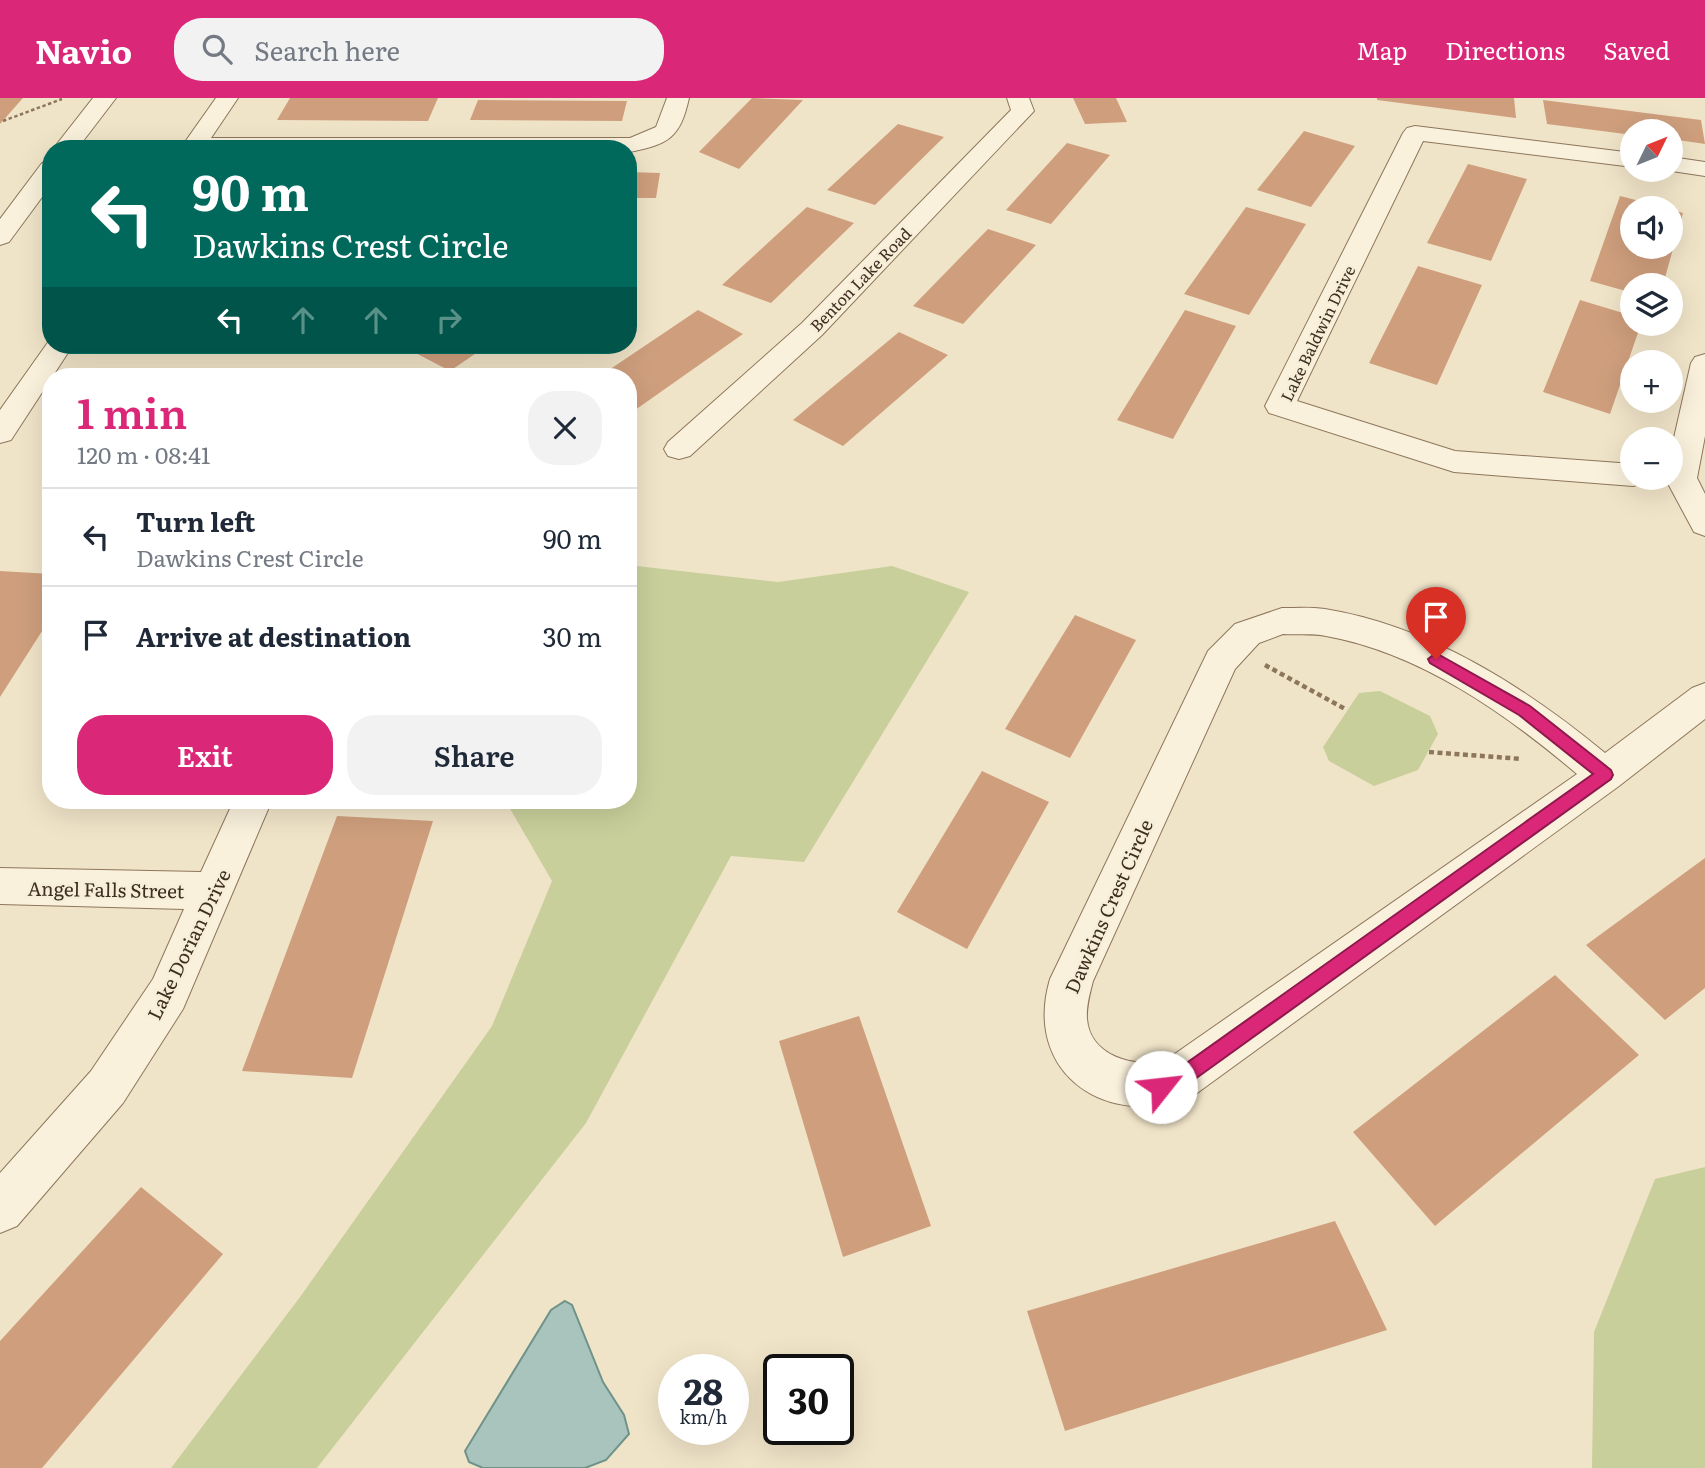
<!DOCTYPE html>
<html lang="en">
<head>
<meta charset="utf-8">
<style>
	body { margin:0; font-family:Literata,serif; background:#f2f2f3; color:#1f2937; height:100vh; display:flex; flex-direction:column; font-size:26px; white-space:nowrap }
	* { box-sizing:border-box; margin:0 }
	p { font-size:23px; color:#747a83 }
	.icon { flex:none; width:38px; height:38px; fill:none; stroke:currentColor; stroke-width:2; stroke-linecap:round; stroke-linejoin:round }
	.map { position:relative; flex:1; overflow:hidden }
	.details { position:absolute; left:42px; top:270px; width:595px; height:441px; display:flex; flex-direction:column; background:#fff; border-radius:28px; box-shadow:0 7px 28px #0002 }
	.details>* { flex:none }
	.top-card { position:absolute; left:42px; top:42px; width:595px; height:214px; border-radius:28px; box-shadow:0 7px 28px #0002; background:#00695c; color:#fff; overflow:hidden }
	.needle { width:46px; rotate:47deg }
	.controls { position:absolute; left:1620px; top:21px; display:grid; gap:14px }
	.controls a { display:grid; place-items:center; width:63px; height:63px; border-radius:50%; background:#fff; box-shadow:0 7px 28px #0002; font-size:35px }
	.speed { position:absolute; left:658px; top:1256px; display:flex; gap:14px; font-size:35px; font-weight:700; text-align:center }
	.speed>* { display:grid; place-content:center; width:91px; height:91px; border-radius:50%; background:#fff; box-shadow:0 7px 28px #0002; line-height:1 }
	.speed small { font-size:18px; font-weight:400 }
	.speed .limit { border:4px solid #111; border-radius:10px; background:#fff; color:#111 }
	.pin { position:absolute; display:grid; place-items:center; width:60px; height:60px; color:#fff; margin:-72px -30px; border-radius:50% 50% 50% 0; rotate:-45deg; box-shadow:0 0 7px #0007 }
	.pin .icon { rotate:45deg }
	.me { position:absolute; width:77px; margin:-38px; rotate:61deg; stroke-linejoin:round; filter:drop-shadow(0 0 5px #0008) }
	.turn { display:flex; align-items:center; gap:24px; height:147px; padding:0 35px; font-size:32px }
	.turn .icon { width:91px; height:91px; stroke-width:2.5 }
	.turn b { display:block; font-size:49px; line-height:60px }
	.lanes { display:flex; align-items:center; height:66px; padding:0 35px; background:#0003; justify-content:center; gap:35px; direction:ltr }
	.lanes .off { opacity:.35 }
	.round { display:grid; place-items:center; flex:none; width:74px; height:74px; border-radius:28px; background:#f2f2f3 }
	.overview { display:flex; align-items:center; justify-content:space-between; height:119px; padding:0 35px }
	h1 { font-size:42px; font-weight:600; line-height:52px; color:#db2777 }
	.action { display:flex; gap:14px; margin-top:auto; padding:14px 35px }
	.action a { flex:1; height:80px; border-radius:28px; background:#db2777; color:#fff; font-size:28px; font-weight:600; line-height:80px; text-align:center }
	.action a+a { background:#f2f2f3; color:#1f2937 }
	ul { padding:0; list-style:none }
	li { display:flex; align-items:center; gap:21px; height:98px; padding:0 35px; border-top:2px solid #e0e1e3 }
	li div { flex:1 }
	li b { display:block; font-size:26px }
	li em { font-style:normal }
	header { display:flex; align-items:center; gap:42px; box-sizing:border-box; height:98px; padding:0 35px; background:#db2777; color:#fff }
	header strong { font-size:33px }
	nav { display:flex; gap:38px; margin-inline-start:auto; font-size:24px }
	.search { width:490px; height:63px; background:#f2f2f3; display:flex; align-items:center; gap:18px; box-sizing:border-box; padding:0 24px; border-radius:28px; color:#747a83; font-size:26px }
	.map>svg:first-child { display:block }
</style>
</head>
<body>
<header>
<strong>Navio</strong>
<div class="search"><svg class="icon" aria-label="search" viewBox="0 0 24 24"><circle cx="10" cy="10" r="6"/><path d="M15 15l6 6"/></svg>Search here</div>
<nav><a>Map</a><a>Directions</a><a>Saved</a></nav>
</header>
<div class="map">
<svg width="1705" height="1370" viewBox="0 0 1705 1370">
	<rect width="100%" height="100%" fill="#f0e4c8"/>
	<path fill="#c9cf9b" d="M628,467L778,484L892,468L969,494L804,764L731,758L586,1025L317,1370H171L300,1199L492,928L552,783L505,702H628Z
		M1380,593L1430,618L1438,636L1418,672L1374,688L1329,663L1323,649L1359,595Z
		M1705,1069V1370H1592L1594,1234L1655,1081Z"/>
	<path fill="#a9c4bc" stroke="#6f938a" stroke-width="2" d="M565,1203L572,1207L603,1284L624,1317L629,1336L606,1362L585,1370H483L469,1364L465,1353L551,1212Z"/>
	<path fill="#cf9f7d" d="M0,0H23L0,26Z
		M290,0H438L428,23L277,22Z
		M752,0L803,2L739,71L699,54Z
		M1073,0H1116L1127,24L1085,26Z
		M1377,0H1514L1516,20L1377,2Z
		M478,2L627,3L622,23L470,22Z
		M1543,2L1701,22L1705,46L1671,41V33H1633V37L1547,26Z
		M898,26L944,39L875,107L827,92Z
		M1304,33L1355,48L1311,109L1257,92Z
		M1067,45L1110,57L1051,126L1006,112Z
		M1468,66L1527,81L1491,163L1427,145Z
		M628,74L660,75L656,100H628Z
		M1620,98L1663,109L1633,110V149H1671V111L1683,115L1663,187H1633V195L1590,183Z
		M807,109L854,125L771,205L722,187Z
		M1246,109L1306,126L1249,217L1184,196Z
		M988,131L1036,147L963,226L913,208Z
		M1418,168L1482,187L1437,287L1369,265Z
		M1580,202L1633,218V226H1641L1610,316L1543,294Z
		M698,212L743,236L628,317V278H600Z
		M1185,212L1236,228L1173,341L1117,322Z
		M899,234L948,257L843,348L793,322Z
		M414,247H488L450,273L408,251Z
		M147,270L322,274L320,278H141Z
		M0,473L51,476V519L0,599Z
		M1075,517L1136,542L1070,660L1005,631Z
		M982,673L1049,704L967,851L897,814Z
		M102,702H145L142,706Z
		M337,718L433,723L352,980L242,973Z
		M1705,760V890L1665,922L1586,847Z
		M1555,877L1639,957L1435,1128L1353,1034Z
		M859,918L931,1128L843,1159L779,943Z
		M141,1089L223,1156L42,1370H0V1243Z
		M1335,1123L1387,1232L1065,1333L1027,1213Z"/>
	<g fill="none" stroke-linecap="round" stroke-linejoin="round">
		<g stroke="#8d765c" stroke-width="2">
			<path id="minor" d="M93,0H116L77,51H53Z
				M216,0H238L211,40H630L656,29L667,0H689C680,40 669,46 630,54L628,51H180Z
				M1007,0H1029L1034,13L822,237L690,358L679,361L668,358L664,351L668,344L802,225L1011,12Z
				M1415,28L1633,55V69L1423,43L1297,303L1455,353L1633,366V380H1647L1644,385L1633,388L1454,374L1269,315L1265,308L1403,35L1407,30Z
				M1671,59L1705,64V78L1665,72H1671Z
				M51,63V87L9,144L0,147V121L42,65Z
				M51,240V247H73L11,342L0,345V312Z
				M1705,256V338L1697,380L1705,396V438L1694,434L1665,380H1671V353L1691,265L1695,259Z
				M1282,510C1296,510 1311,509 1325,511C1430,528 1525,589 1605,655L1692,590L1705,585V621L1619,688L1193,998C1108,1033 1022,976 1050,881L1208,553L1235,526ZM1283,536C1297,537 1312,535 1326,538C1420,555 1505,615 1577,676L1166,962C1135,971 1090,958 1087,921C1086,908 1090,895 1093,883L1235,571L1259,545Z
				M234,702H272L183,911L123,1005L17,1128L0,1135V1075L91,973L153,881L184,811L0,806V770L201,774Z"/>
		</g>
		<path stroke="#8d765c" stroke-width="2.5" stroke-dasharray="3.5 2.5" stroke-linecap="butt" d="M3,23L62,1"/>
		<path stroke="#8d765c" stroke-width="4.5" stroke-dasharray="5 3.5" stroke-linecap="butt" d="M1265,567L1347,612
			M1429,654L1522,661"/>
		<use href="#minor" fill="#faf1dc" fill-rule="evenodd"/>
	</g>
	<path fill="#db2777" stroke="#8e194d" stroke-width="2" d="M1436,555L1530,608L1611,672L1613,677L1611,681L1184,989L1161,999L1154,996L1151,989L1154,982L1171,976L1593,676L1519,617L1430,565L1428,561Z"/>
	<g text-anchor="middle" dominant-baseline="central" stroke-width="5" stroke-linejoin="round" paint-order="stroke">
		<g font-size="16" fill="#3d2e20" stroke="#f7eed8">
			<text transform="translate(860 181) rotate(-46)">Benton Lake Road</text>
			<text transform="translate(1317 235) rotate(-64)">Lake Baldwin Drive</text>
		</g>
		<g font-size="19" fill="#3d2e20" stroke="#f7eed8">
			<text transform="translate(106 791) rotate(1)">Angel Falls Street</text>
			<text transform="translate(1108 808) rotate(-66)">Dawkins Crest Circle</text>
			<text transform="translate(188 846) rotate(-64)">Lake Dorian Drive</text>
		</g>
	</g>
</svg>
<div class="controls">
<a><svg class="needle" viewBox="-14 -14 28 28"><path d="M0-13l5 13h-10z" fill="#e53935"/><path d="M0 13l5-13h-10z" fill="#747a83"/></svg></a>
<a><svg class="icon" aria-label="sound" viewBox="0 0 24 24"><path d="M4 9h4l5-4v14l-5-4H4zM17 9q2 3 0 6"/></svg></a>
<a><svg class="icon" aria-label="layers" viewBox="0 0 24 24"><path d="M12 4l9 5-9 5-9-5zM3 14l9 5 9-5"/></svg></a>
<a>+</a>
<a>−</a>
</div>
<div class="speed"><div>28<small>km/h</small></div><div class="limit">30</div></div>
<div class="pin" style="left:1436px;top:561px;background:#d93025"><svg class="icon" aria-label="arrive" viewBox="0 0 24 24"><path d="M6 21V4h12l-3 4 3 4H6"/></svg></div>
<svg class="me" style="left:1161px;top:989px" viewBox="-20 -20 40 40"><circle r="19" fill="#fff"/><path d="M0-13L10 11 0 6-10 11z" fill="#db2777"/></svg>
<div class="top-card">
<div class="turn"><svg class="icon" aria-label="left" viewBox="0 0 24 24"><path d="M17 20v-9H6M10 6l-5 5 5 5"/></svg><div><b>90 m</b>Dawkins Crest Circle</div></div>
<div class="lanes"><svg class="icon" aria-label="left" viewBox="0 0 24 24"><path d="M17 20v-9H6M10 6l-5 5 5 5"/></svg><svg class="icon off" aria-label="ahead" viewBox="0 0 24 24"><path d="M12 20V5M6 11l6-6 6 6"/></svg><svg class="icon off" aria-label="ahead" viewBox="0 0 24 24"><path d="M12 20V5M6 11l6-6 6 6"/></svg><svg class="icon off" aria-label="right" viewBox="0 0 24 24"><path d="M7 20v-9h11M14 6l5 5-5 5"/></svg></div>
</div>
<section class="details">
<div class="overview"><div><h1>1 min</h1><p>120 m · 08:41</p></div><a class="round"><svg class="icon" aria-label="close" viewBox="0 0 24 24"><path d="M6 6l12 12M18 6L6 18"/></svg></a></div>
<ul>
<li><svg class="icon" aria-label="left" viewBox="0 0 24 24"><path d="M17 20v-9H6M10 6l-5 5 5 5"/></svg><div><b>Turn left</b><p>Dawkins Crest Circle</p></div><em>90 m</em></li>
<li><svg class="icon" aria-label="arrive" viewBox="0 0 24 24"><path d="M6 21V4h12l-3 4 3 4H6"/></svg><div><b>Arrive at destination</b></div><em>30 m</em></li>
</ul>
<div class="action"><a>Exit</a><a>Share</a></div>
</section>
</div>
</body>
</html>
